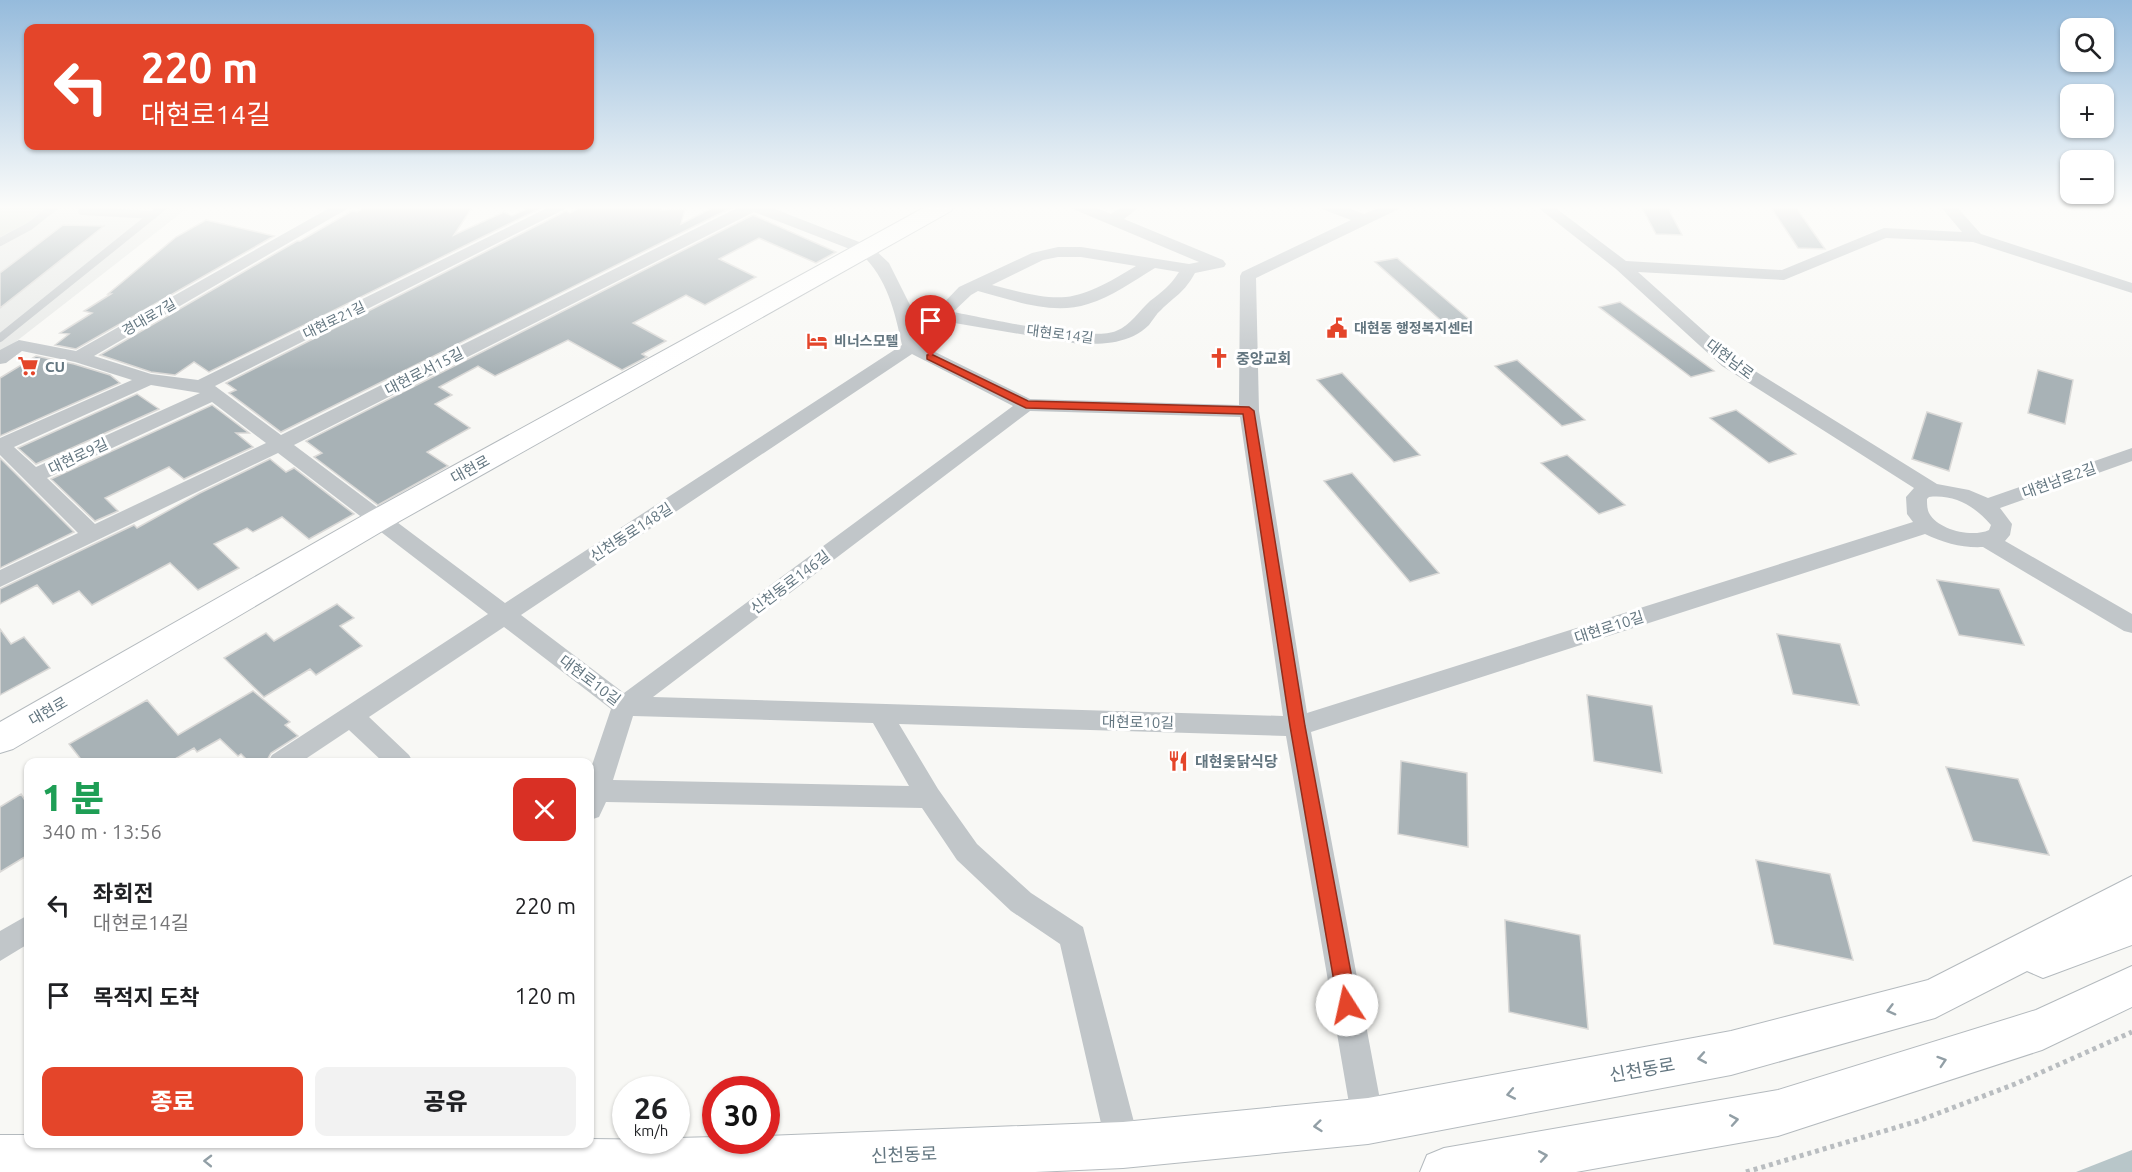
<!DOCTYPE html>
<html lang="ko">
<head>
<meta charset="utf-8">
<style>
	body { margin:0; font-family:Ubuntu,"Noto Sans KR",sans-serif; background:#f2f2f2; color:#202124; height:100vh; display:flex; flex-direction:column; font-size:22px; white-space:nowrap }
	* { box-sizing:border-box; margin:0 }
	p { font-size:20px; color:#757577 }
	.icon { flex:none; width:33px; height:33px; fill:none; stroke:currentColor; stroke-width:2; stroke-linecap:round; stroke-linejoin:round }
	.map { position:relative; flex:1; overflow:hidden }
	.details { position:absolute; left:24px; top:758px; width:570px; height:390px; display:flex; flex-direction:column; background:#fff; border-radius:12px; box-shadow:0 2px 4px #0004 }
	.details>* { flex:none }
	.banner { position:absolute; left:24px; top:24px; width:570px; height:126px; border-radius:12px; box-shadow:0 2px 4px #0004; background:#e4452a; color:#fff; overflow:hidden }
	.tools { position:absolute; left:2060px; top:18px; display:grid; gap:12px }
	.tools a { display:grid; place-items:center; width:54px; height:54px; border-radius:12px; background:#fff; box-shadow:0 2px 4px #0004; font-size:30px }
	.speed { position:absolute; left:612px; top:1076px; display:flex; gap:12px; font-size:30px; font-weight:700; text-align:center }
	.speed>* { display:grid; place-content:center; width:78px; height:78px; border-radius:50%; background:#fff; box-shadow:0 2px 4px #0004; line-height:1 }
	.speed small { font-size:15px; font-weight:400 }
	.speed .limit { border:9px solid #d22; background:#fff; color:#111 }
	.pin { position:absolute; display:grid; place-items:center; width:51px; height:51px; color:#fff; margin:-62px -26px; border-radius:50% 50% 50% 0; rotate:-45deg; box-shadow:0 0 6px #0007 }
	.pin .icon { rotate:45deg }
	.me { position:absolute; width:66px; margin:-33px; rotate:350deg; stroke-linejoin:round; filter:drop-shadow(0 0 4px #0008) }
	.turn { display:flex; align-items:center; gap:21px; height:126px; padding:0 18px; font-size:27px }
	.turn .icon { width:78px; height:78px; stroke-width:2.5 }
	.turn b { display:block; font-size:42px; line-height:51px }
	.round { display:grid; place-items:center; flex:none; width:63px; height:63px; border-radius:12px; background:#f2f2f2 }
	.headline { display:flex; align-items:center; justify-content:space-between; height:102px; padding:0 18px }
	h1 { font-size:36px; font-weight:800; line-height:45px; color:#1e9e55 }
	.cta { display:flex; gap:12px; margin-top:auto; padding:12px 18px }
	.cta a { flex:1; height:69px; border-radius:12px; background:#e4452a; color:#fff; font-size:24px; font-weight:800; line-height:69px; text-align:center }
	.cta a+a { background:#f2f2f2; color:#202124 }
	ul { padding:0; list-style:none }
	li { display:flex; align-items:center; gap:18px; height:90px; padding:0 18px }
	li div { flex:1 }
	li b { display:block; font-size:22px }
	li em { font-style:normal }
	.map>svg:first-child { display:block }
</style>
</head>
<body>
<div class="map">
<svg width="2132" height="1172" viewBox="0 0 2132 1172">
	<rect width="100%" height="100%" fill="#f8f8f5"/>
	<path fill="#e6e8e6" d="M0,206H190L0,354Z"/>
	<path fill="#d8ddd4" d="M0,206H48L27,223L0,237Z"/>
	<path fill="#b8c6c9" d="M2132,1150V1172H2076Z"/>
	<path fill="#a8b2b6" stroke="#dad9d7" stroke-width="1.5" d="M367,206H473L454,235L504,212L512,216L532,206H545L209,372L194,362L175,375L151,372L100,355L297,241H300L352,211L357,212Z
		M600,206H662L661,210L685,209L681,224L716,206L733,207L281,432L229,393L236,390L226,383L566,211L570,213L581,207Z
		M1641,206H1667L1682,235L1656,234Z
		M1770,206H1795L1825,249L1798,248Z
		M753,215L836,252L816,263L759,238L719,259L756,277L705,305L686,295L633,323L666,341L642,354L647,357L622,370L568,340L495,376L478,366L439,387L452,395L435,404L470,428L427,452L448,466L378,505L314,457L322,453L306,441Z
		M206,220L274,236L76,349L55,345L69,334L60,333L92,313L84,311L111,294H108L176,237Z
		M63,225L104,226L0,308V273Z
		M1397,258L1470,320L1446,325L1375,262Z
		M1620,302L1714,371L1691,377L1599,307Z
		M36,356L74,364L110,375L120,383L0,436V378Z
		M1517,360L1585,420L1562,426L1495,366Z
		M2038,370L2073,380L2065,424L2028,413Z
		M1342,373L1420,455L1394,462L1317,380Z
		M137,394L159,409L36,464L18,448Z
		M212,405L249,433H236L253,447L184,479L169,467L105,498L118,511L95,521L51,479Z
		M1736,410L1796,454L1769,463L1710,418Z
		M1927,412L1962,423L1949,471L1912,459Z
		M1567,455L1625,505L1599,514L1541,463Z
		M0,458L74,532L0,568Z
		M270,459L286,472L294,468L354,514L309,539L282,517L253,532L247,528L214,544L239,568L198,590L170,563L92,605L79,591L53,604L37,585L0,604V589L134,525L137,528L200,493Z
		M1352,473L1439,573L1410,582L1324,481Z
		M1937,580L1999,589L2024,645L1959,635Z
		M337,604L354,618L340,626L362,646L316,675L310,669L264,697L224,658L266,633L274,641Z
		M0,629L11,644L24,637L50,668L0,695Z
		M1777,634L1840,644L1859,705L1793,694Z
		M253,691L290,722L285,725L298,736L271,753L266,762H249L241,754L238,756L220,739L197,752L194,748L170,762H83L69,744L147,700L178,735Z
		M1587,695L1652,706L1662,773L1594,761Z
		M1401,761L1467,773L1468,847L1398,834Z
		M1946,767L2018,779L2049,855L1973,841Z
		M21,794L28,805V855L0,872V807Z
		M1756,860L1830,874L1853,960L1774,944Z
		M1505,920L1580,935L1588,1029L1509,1012Z"/>
	<g fill="none" stroke-linecap="round" stroke-linejoin="round">
		<g stroke="#b4babe" stroke-width="2">
			<path id="secondary" d="M927,206H954L951,211L391,526L13,749L0,753V722L369,512Z
				M2132,876V945L2043,978L2027,971L1935,1018L1731,1075L1368,1144L1123,1168L1035,1172H0V1135H28V1143H425L431,1146L460,1143H590V1139L676,1140V1138L716,1137V1140H766V1136L1123,1122L1368,1098L1731,1031L1928,980Z
				M2132,966V1007L2042,1050L1778,1136L1576,1172H1420L1427,1155L1444,1148L1778,1090L2036,1010Z"/>
		</g>
		<path stroke="#b9bdc0" stroke-width="5" stroke-dasharray="4 4" stroke-linecap="butt" d="M1746,1172L1918,1121L2015,1084L2132,1032"/>
		<path stroke="#c1c6c9" stroke-width="8" d="M84,206L82,211L153,215
			M0,242L30,226L55,206
			M0,338L164,206"/>
		<path fill="#c1c6c9" fill-rule="evenodd" d="M333,206H352L94,356L151,374L198,380L551,206H571L215,386L281,435L741,206H767L872,247L889,263L910,305L937,310L959,287L1032,253L1058,247H1081L1189,264L1199,262L1073,209L1071,206H1092L1111,214L1123,206H1141L1124,219L1223,260L1226,264L1224,267L1195,273C1184,293 1176,295 1161,310C1156,314 1153,320 1149,325C1130,344 1104,344 1079,344L913,316L919,344L1030,399L1239,405L1240,276L1242,272L1351,220L1322,209L1320,206H1342L1364,214L1383,206H1405L1256,278L1259,411L1307,713L1913,522L1907,514L1906,497L1914,488L1722,366L1616,269L1536,206H1553L1626,261L1782,270L1884,228L1962,232L1940,206H1956L1981,234L2132,283V293L1973,242L1886,238L1784,280L1638,272L1734,358L1937,484L1969,490L1988,498L2132,448V461L2000,508L2012,524L2010,535L2005,541L2132,614V633L2124,631L1983,547C1962,548 1944,543 1925,534L1311,732L1384,1121L1380,1133L1368,1137L1356,1133L1352,1121L1286,736L899,724L938,789L977,844L1031,893L1083,927L1140,1145L1135,1157L1123,1162L1111,1157L1106,1145L1060,944L1011,911L957,860L922,808L606,802L599,817L590,820V771L611,709L504,627L369,717L409,755L413,762H383L349,730L301,762H268L272,755L488,614L278,453L0,587V570L78,533L0,455V438L132,380L75,362L22,351L6,363L0,364V350L19,340L76,351ZM754,212L860,253C887,277 895,312 902,345L505,603L294,445ZM1058,257H1081L1136,266C1072,305 1063,303 992,285L1043,260ZM1155,268L1179,272C1171,285 1162,292 1150,301C1139,311 1131,325 1116,331C1090,342 986,318 953,312L971,295L978,291C1013,300 1052,316 1088,304C1112,297 1133,281 1155,268ZM912,354L1013,406L624,693L521,615ZM151,385L200,393L36,467L14,447ZM212,402L266,443L95,524L47,478ZM1030,411L1240,417L1283,716L653,697ZM1929,497C1954,494 1975,506 1991,525L1989,530C1972,538 1938,530 1929,513C1927,509 1927,503 1927,499ZM633,716L873,723L909,786L613,780Z
			M28,915V944L0,961V931Z"/>
		<use href="#secondary" fill="#fff" fill-rule="evenodd"/>
	</g>
	<defs><path id="oneway-chevron" d="M-2-3.5L2.5 0L-2 3.5" fill="none" stroke-width="1.6" stroke-linecap="round" stroke-linejoin="round" transform="scale(1.5)"/></defs>
	<g stroke="#929fa6">
		<use href="#oneway-chevron" transform="translate(1891 1010) rotate(165)"/>
		<use href="#oneway-chevron" transform="translate(1702 1058) rotate(170)"/>
		<use href="#oneway-chevron" transform="translate(1942 1061) rotate(-18)"/>
		<use href="#oneway-chevron" transform="translate(1511 1094) rotate(169)"/>
		<use href="#oneway-chevron" transform="translate(1734 1120) rotate(-10)"/>
		<use href="#oneway-chevron" transform="translate(1318 1126) rotate(174)"/>
		<use href="#oneway-chevron" transform="translate(1543 1156) rotate(-10)"/>
		<use href="#oneway-chevron" transform="translate(208 1161) rotate(-179)"/>
	</g>
	<linearGradient id="sky" x2="0" y2="1"><stop stop-color="#95bbdc"/><stop offset="0.56" stop-color="#fcfcfa"/><stop offset="1" stop-color="#fcfcfa" stop-opacity="0"/></linearGradient>
	<rect width="2132" height="370" fill="url(#sky)"/>
	<path fill="#e4452a" stroke="#942d1b" stroke-width="1.5" d="M931,354L1028,401L1249,407L1254,411L1305,726L1357,1005L1354,1011L1347,1014L1341,1011L1338,1005L1290,726L1243,414L1026,408L927,359V355Z"/>
	<defs>
		<g id="civic-bare" transform="scale(1.62)"><path d="M-.6-6.5H3V-4.5H.6V-3L4-1V1h2V6H-6V1h2V-1L-.6-3ZM-1.2 2.5V6h2.4V2.5Z" fill="#e4452a" stroke="#fff" stroke-width="2.5" paint-order="stroke"/></g>
		<g id="hotel-bare" transform="scale(1.62)"><path d="M-6-4.5h1.5V1H6V5H4.5V3h-9V5H-6ZM-4 0a1.8 1.8 0 1 1 3.6 0ZM.5 0V-2.5h3Q6-2.5 6 0Z" fill="#e4452a" stroke="#fff" stroke-width="2.5" paint-order="stroke"/></g>
		<g id="church-bare" transform="scale(1.62)"><path d="M-1.2-6h2.4v3.5h3.3v2.4h-3.3V6h-2.4V-.1h-3.3v-2.4h3.3Z" fill="#e4452a" stroke="#fff" stroke-width="2.5" paint-order="stroke"/></g>
		<g id="supermarket-bare" transform="scale(1.62)"><path d="M-6-5.5h2.5l.6 2H6L4.5 2H-2.5L-4.4-4H-6ZM-1.5 3.2a1.3 1.3 0 1 0 .1 0ZM3 3.2a1.3 1.3 0 1 0 .1 0Z" fill="#e4452a" stroke="#fff" stroke-width="2.5" paint-order="stroke"/></g>
		<g id="restaurant-bare" transform="scale(1.62)"><path d="M-5-6h1v4h1v-4h1v4h1v-4h1v5L-1.5 .5V6h-2V.5L-5-1ZM5-6V6H3V1.5H1.5Q1.5-4 5-6Z" fill="#e4452a" stroke="#fff" stroke-width="2.5" paint-order="stroke"/></g>
	</defs>
	<g fill-rule="evenodd">
		<use href="#civic-bare" x="1337" y="328"/>
		<use href="#hotel-bare" x="817" y="341"/>
		<use href="#church-bare" x="1219" y="358"/>
		<use href="#supermarket-bare" x="28" y="366"/>
		<use href="#restaurant-bare" x="1178" y="761"/>
	</g>
	<g text-anchor="middle" dominant-baseline="central" stroke-width="6" stroke-linejoin="round" paint-order="stroke">
		<g font-size="14" fill="#637680" stroke="#fff">
			<text transform="translate(149 317) rotate(-30)">경대로7길</text>
			<text transform="translate(334 320) rotate(-26)">대현로21길</text>
			<text transform="translate(1060 334) rotate(7)">대현로14길</text>
		</g>
		<g font-size="14" font-weight="bold" fill="#637680" stroke="#fff" text-anchor="start">
			<text x="1354" y="328">대현동 행정복지센터</text>
			<text x="834" y="341">비너스모텔</text>
		</g>
		<g font-size="15" font-weight="bold" fill="#637680" stroke="#fff" text-anchor="start">
			<text x="1236" y="358">중앙교회</text>
			<text x="45" y="366">CU</text>
			<text x="1195" y="761">대현옻닭식당</text>
		</g>
		<g font-size="15" fill="#637680" stroke="#fff">
			<text transform="translate(1730 359) rotate(37)">대현남로</text>
			<text transform="translate(424 371) rotate(-27)">대현로서15길</text>
			<text transform="translate(78 456) rotate(-25)">대현로9길</text>
			<text transform="translate(470 469) rotate(-29)">대현로</text>
			<text transform="translate(2059 480) rotate(-20)">대현남로2길</text>
			<text transform="translate(631 532) rotate(-33)">신천동로148길</text>
			<text transform="translate(790 582) rotate(-37)">신천동로146길</text>
			<text transform="translate(1609 627) rotate(-18)">대현로10길</text>
			<text transform="translate(590 680) rotate(37)">대현로10길</text>
			<text transform="translate(48 711) rotate(-30)">대현로</text>
			<text transform="translate(1138 722) rotate(1)">대현로10길</text>
		</g>
		<g font-size="18" fill="#637680" stroke="#fff">
			<text transform="translate(1642 1069) rotate(-10)">신천동로</text>
			<text transform="translate(904 1154) rotate(-2)">신천동로</text>
		</g>
	</g>
</svg>
<div class="tools">
<a><svg class="icon" aria-label="search" viewBox="0 0 24 24"><circle cx="10" cy="10" r="6"/><path d="M15 15l6 6"/></svg></a>
<a>+</a>
<a>−</a>
</div>
<div class="speed"><div>26<small>km/h</small></div><div class="limit">30</div></div>
<div class="pin" style="left:931px;top:357px;background:#d93025"><svg class="icon" aria-label="arrive" viewBox="0 0 24 24"><path d="M6 21V4h12l-3 4 3 4H6"/></svg></div>
<svg class="me" style="left:1347px;top:1005px" viewBox="-20 -20 40 40"><circle r="19" fill="#fff"/><path d="M0-13L10 11 0 6-10 11z" fill="#e4452a"/></svg>
<div class="banner">
<div class="turn"><svg class="icon" aria-label="left" viewBox="0 0 24 24"><path d="M17 20v-9H6M10 6l-5 5 5 5"/></svg><div><b>220 m</b>대현로14길</div></div>
</div>
<section class="details">
<div class="headline"><div><h1>1 분</h1><p>340 m · 13:56</p></div><a class="round" style="background:#d93025;color:#fff"><svg class="icon" aria-label="close" viewBox="0 0 24 24"><path d="M6 6l12 12M18 6L6 18"/></svg></a></div>
<ul>
<li><svg class="icon" aria-label="left" viewBox="0 0 24 24"><path d="M17 20v-9H6M10 6l-5 5 5 5"/></svg><div><b>좌회전</b><p>대현로14길</p></div><em>220 m</em></li>
<li><svg class="icon" aria-label="arrive" viewBox="0 0 24 24"><path d="M6 21V4h12l-3 4 3 4H6"/></svg><div><b>목적지 도착</b></div><em>120 m</em></li>
</ul>
<div class="cta"><a>종료</a><a>공유</a></div>
</section>
</div>
</body>
</html>
